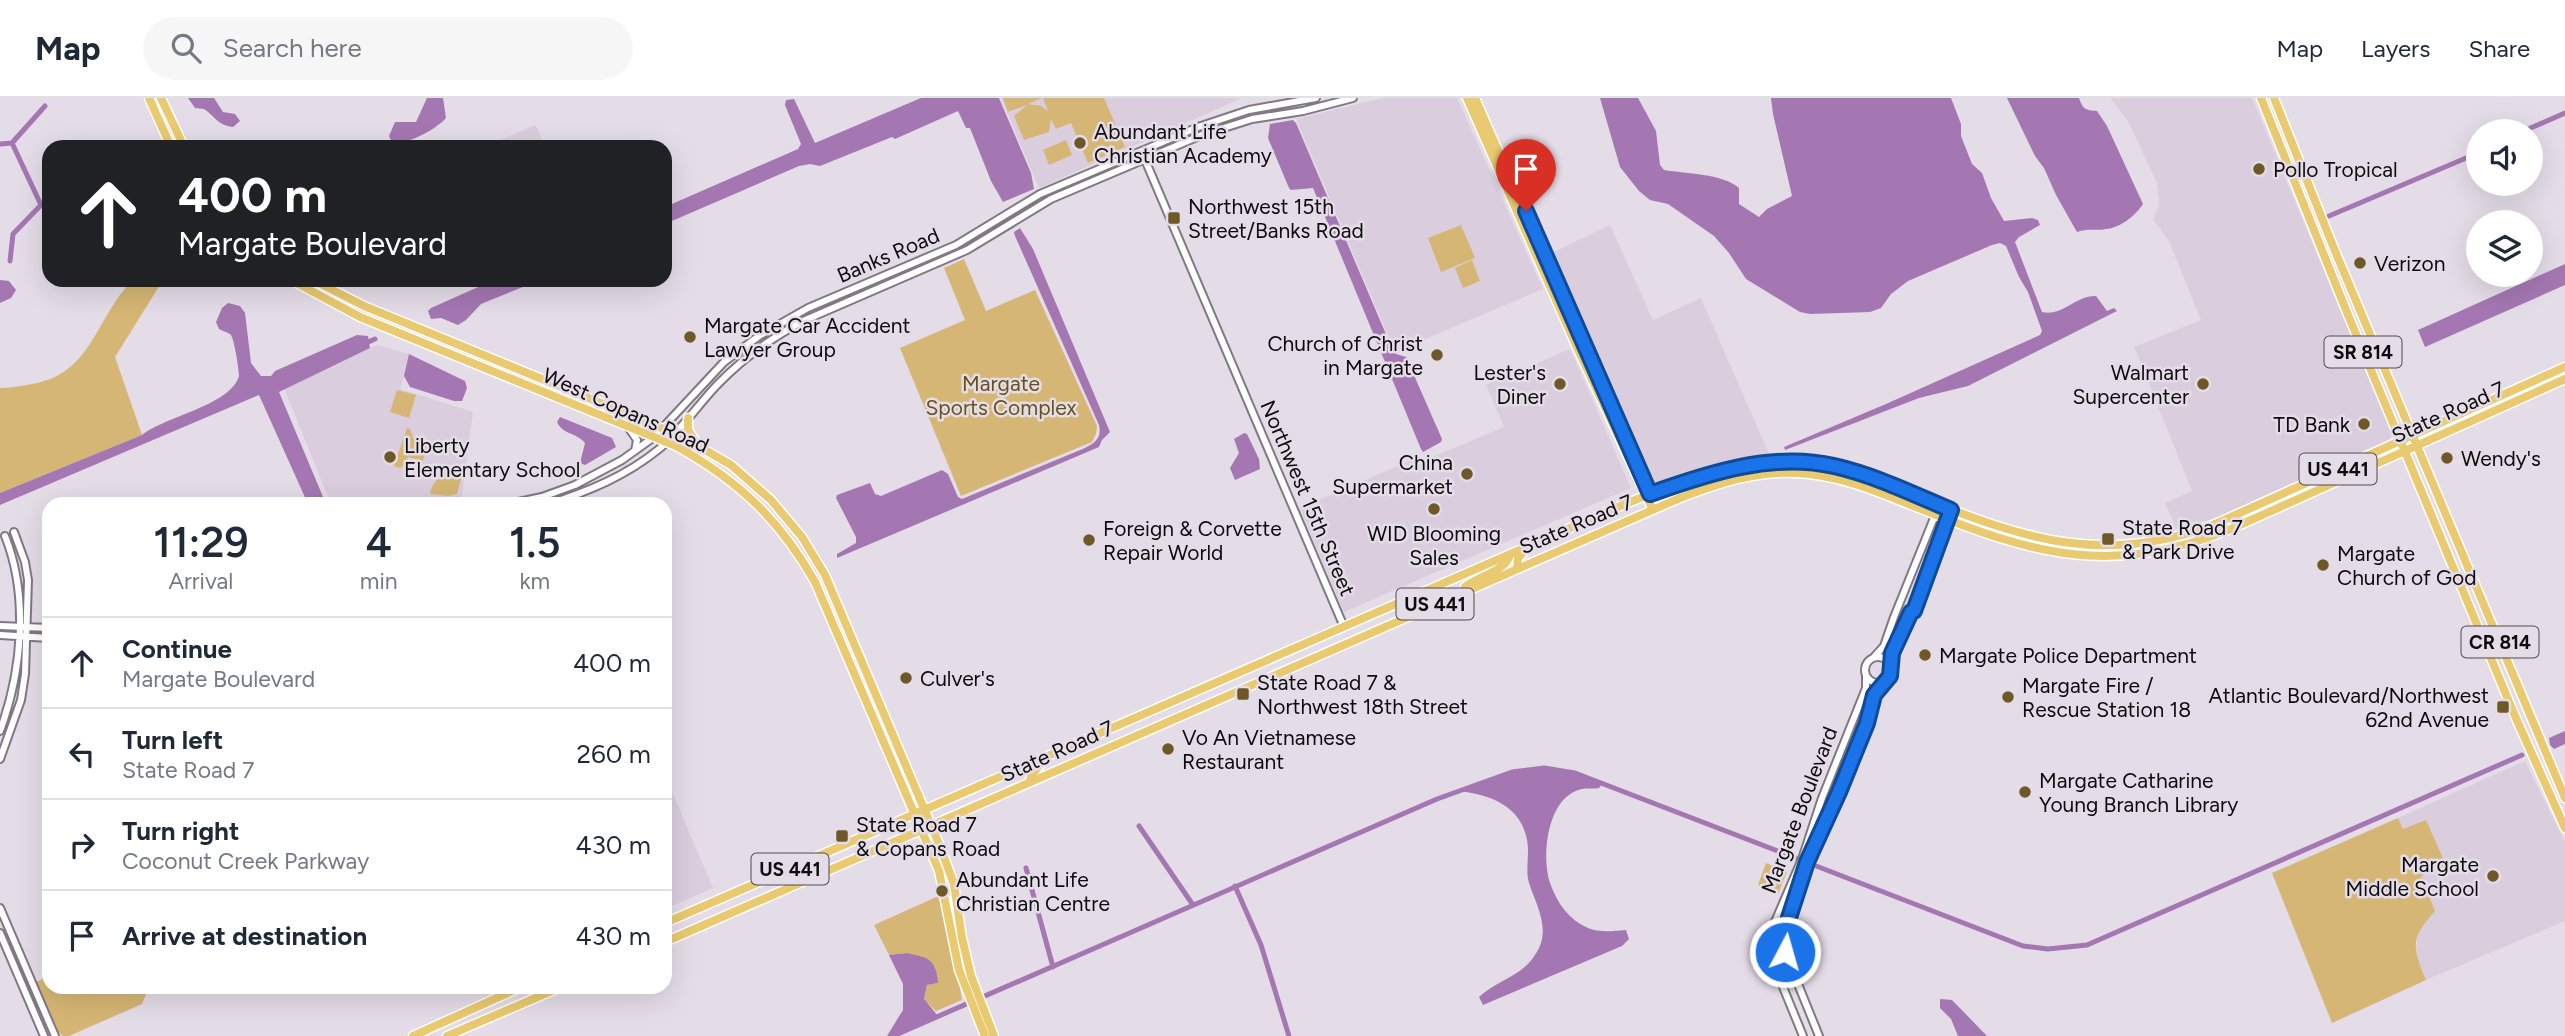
<!DOCTYPE html>
<html lang="en">
<head>
<meta charset="utf-8">
<style>
	body { margin:0; font-family:Figtree,sans-serif; background:#f6f6f7; color:#1f2937; height:100vh; display:flex; flex-direction:column; font-size:26px; white-space:nowrap }
	* { box-sizing:border-box; margin:0 }
	p { font-size:23px; color:#747a83 }
	.icon { flex:none; width:38px; height:38px; fill:none; stroke:currentColor; stroke-width:2; stroke-linecap:round; stroke-linejoin:round }
	.map { position:relative; flex:1; overflow:hidden }
	.side { position:absolute; left:42px; top:399px; width:630px; height:497px; display:flex; flex-direction:column; background:#fff; border-radius:21px; box-shadow:0 7px 28px #0002 }
	.side>* { flex:none }
	.hud { position:absolute; left:42px; top:42px; width:630px; height:147px; border-radius:21px; box-shadow:0 7px 28px #0002; background:#202124; color:#fff; overflow:hidden }
	.buttons { position:absolute; left:2466px; top:21px; display:grid; gap:14px }
	.buttons a { display:grid; place-items:center; width:77px; height:77px; border-radius:50%; background:#fff; box-shadow:0 7px 28px #0002; font-size:35px }
	.pin { position:absolute; display:grid; place-items:center; width:60px; height:60px; color:#fff; margin:-72px -30px; border-radius:50% 50% 50% 0; rotate:-45deg; box-shadow:0 0 7px #0007 }
	.pin .icon { rotate:45deg }
	.me { position:absolute; width:77px; margin:-38px; rotate:6deg; stroke-linejoin:round; filter:drop-shadow(0 0 5px #0008) }
	.turn { display:flex; align-items:center; gap:24px; height:147px; padding:0 21px; font-size:32px }
	.turn .icon { width:91px; height:91px; stroke-width:2.5 }
	.turn b { display:block; font-size:49px; line-height:60px }
	.eta { display:flex; justify-content:space-evenly; align-items:center; height:119px; text-align:center }
	.eta b { font-size:42px; font-weight:600; line-height:49px }
	ul { padding:0; list-style:none }
	li { display:flex; align-items:center; gap:21px; height:91px; padding:0 21px; border-top:2px solid #e0e1e3 }
	li div { flex:1 }
	li b { display:block; font-size:26px }
	li em { font-style:normal }
	header { display:flex; align-items:center; gap:42px; box-sizing:border-box; height:98px; padding:0 35px; background:#fff; border-bottom:2px solid #e0e1e3 }
	header strong { font-size:33px }
	nav { display:flex; gap:38px; margin-inline-start:auto; font-size:24px }
	.search { width:490px; height:63px; background:#f6f6f7; display:flex; align-items:center; gap:18px; box-sizing:border-box; padding:0 24px; border-radius:38px; color:#747a83; font-size:26px }
	.map>svg:first-child { display:block }
</style>
</head>
<body>
<header>
<strong>Map</strong>
<div class="search"><svg class="icon" aria-label="search" viewBox="0 0 24 24"><circle cx="10" cy="10" r="6"/><path d="M15 15l6 6"/></svg>Search here</div>
<nav><a>Map</a><a>Layers</a><a>Share</a></nav>
</header>
<div class="map">
<svg width="2565" height="938" viewBox="0 0 2565 938">
	<rect width="100%" height="100%" fill="#e4dce7"/>
	<path fill="#dacede" d="M1001,0H1242L1039,90Z
		M1383,0H1457L1543,191L1395,254L1296,21Z
		M2110,0H2252L2391,334L2390,341L2220,418L2181,432L2176,430L2165,405L2192,393L2134,249L2201,222L2169,143L2153,122L2159,107L2157,85L2128,23Z
		M536,27L545,49H483Z
		M1610,127L1653,222L1701,200L1769,356L1759,361L1715,368L1658,385L1653,383L1552,155Z
		M377,247L409,256L408,268L400,291L473,314L461,404L331,406L284,290Z
		M1570,251L1631,390L1344,514L1300,410L1416,360L1433,359L1504,329L1486,287Z
		M2525,663L2565,744V823L2426,882L2416,857L2418,832L2435,813L2398,720Z
		M665,677L713,790L665,811Z"/>
	<path fill="#d5b674" d="M1003,0H1042L1028,6L1042,8L1048,14L1043,0H1104L1125,49L1088,65L1071,25L1056,31L1051,21L1049,34L1024,42L1014,18L1027,7L1008,14Z
		M1066,42L1072,57L1049,67L1043,52Z
		M1461,127L1475,160L1441,174L1428,140Z
		M964,161L986,213L1035,192L1097,328L1096,336L1092,344L961,398L900,250L965,222L944,170Z
		M1472,162L1480,183L1463,190L1455,170Z
		M133,182H163L115,259L142,337L0,395V290C11,290 21,288 32,286C93,276 95,219 133,182Z
		M397,292L416,297L409,320L390,314Z
		M407,330L410,331L414,342L427,347L423,363L408,359L406,366L400,370L394,368Z
		M463,374L457,396L448,398L430,396C433,379 447,374 463,374Z
		M2398,720L2403,731L2426,722L2446,767L2421,778L2435,813C2410,841 2412,848 2426,882L2332,925L2272,775Z
		M1766,765L1787,774L1778,796L1758,787Z
		M943,796L962,902L936,913L924,902L927,887L938,885L907,855L889,857L874,827Z
		M49,878V889H149L142,906L69,938H63L55,931L36,884Z"/>
	<path fill="#a477b2" d="M188,0H214L223,14L235,16L240,23L233,29C217,27 216,19 204,11L195,10Z
		M427,0H443L446,20C435,32 409,46 392,45L389,38L395,24H416Z
		M921,0H999L1031,75L1034,91L1003,104L991,83L970,30H966L958,13L895,41L892,39L820,68L810,66L799,68L665,126V109L798,51L801,46L785,7L786,2L794,1L815,45Z
		M1600,0H1638L1656,33L1660,67L1664,72C1687,76 1721,75 1739,90V106L1759,119L1767,111L1792,98L1773,16L1771,0H1951L1961,26V38L1972,66L1982,75L1991,100L2004,123L2032,120L2038,122L2040,127L2019,139L2015,144L2042,214C2062,219 2076,197 2096,198L2107,213L2114,210L2117,213L1968,288L1919,300L1785,352L1784,349L1886,306L2040,237L2042,233L2028,194L2019,179L2006,148L2000,145L1992,147L1908,183L1891,196L1881,210L1870,214L1810,216L1800,214L1746,181L1729,155L1714,138L1668,106L1650,102L1639,93L1620,69Z
		M2007,0H2079C2083,12 2086,12 2097,13L2107,28L2143,106C2135,118 2120,130 2106,131C2095,133 2088,130 2077,134L2056,97L2044,70L2035,58Z
		M1293,22L1296,25L1391,248L1396,256L1406,259L1442,341L1441,344L1423,354L1421,351L1313,90L1291,92L1289,90L1268,40L1270,26Z
		M1020,130L1033,151L1110,334L1102,342L1099,349L837,460V456L856,445V439L836,400L837,397L870,385L875,396L881,398L942,372L948,376L958,399L962,401L1085,350C1095,345 1102,340 1099,327L1015,138L1014,134Z
		M2565,166V187L2425,249L2418,232Z
		M0,182L9,183L16,192L11,200L0,205Z
		M494,182H540L481,206L466,222L458,227L441,220L431,221L428,213L431,210Z
		M228,205L240,208L245,215L251,265L261,278H271L275,273L357,237L368,238L370,250L279,294L326,406H308L259,297L0,407V395L142,337C166,318 231,307 239,278C239,272 234,238 230,236C227,234 222,233 219,231L216,224L222,210Z
		M409,256L465,283L467,290L462,303H454L410,289L404,278Z
		M560,319L612,340L616,349L585,367L580,365L585,345C576,334 563,337 557,324Z
		M1244,335L1247,336L1259,361L1260,371L1235,382L1230,370L1239,355L1234,341Z
		M2565,633V646L2554,651L2550,647L2549,640Z
		M1544,670L1575,675L1603,685L1599,690C1594,691 1587,690 1582,691C1547,698 1541,758 1550,785C1557,805 1569,822 1588,830C1600,835 1613,833 1626,832L1629,841L1622,848L1483,907L1479,899C1496,883 1522,878 1535,857C1552,833 1537,809 1529,785C1525,771 1530,756 1527,742C1521,707 1488,696 1458,693L1512,674Z
		M907,855C929,860 936,861 938,885L927,887L924,901L938,918L893,938H887L903,912V886L889,857Z
		M1940,901L1952,902L1987,938H1958L1951,921L1940,910Z"/>
	<g fill="none" stroke-linecap="round" stroke-linejoin="round">
		<path stroke="#a477b2" stroke-width="5" d="M2524,33L2565,15
			M0,46L12,45
			M2329,118L2478,55
			M10,163L13,136L41,107L12,45L45,8
			M364,246L375,241
			M1139,728L1193,807
			M1811,766L2023,848L2048,851L2087,847L2522,657
			M1026,770L1053,869
			M1235,788L1261,847L1289,938
			M893,938L1437,701L1512,674L1544,670L1575,675L1796,760"/>
		<g stroke="#807983" stroke-width="10">
			<path id="minor" d="M1143,57L1344,529
				M628,329L637,342L635,353
				M509,406L542,399L575,387L622,362L654,339L724,264L759,238L808,210L956,147L1040,96L1198,29L1249,12L1316,0
				M549,406C589,393 626,378 659,351C681,332 698,307 717,287C742,261 771,240 803,223L967,152L1051,101L1202,37L1252,21L1303,13L1353,0
				M0,528L49,530
				M0,537L49,540
				M1865 572a13 13 0 1 1 26 0a13 13 0 1 1-26 0Z
				M1874,559L1884,548L1894,519L1936,415
				M1890,566L1892,555L1911,514H1914L1948,419
				M0,633C22,573 29,498 5,438
				M0,661L21,602L25,576L28,482L25,464L14,434
				M0,810L55,938
				M0,835L44,938
				M1803,938L1772,862L1769,849L1771,833L1802,761L1822,700L1866,590V577
				M1819,938L1785,854V832L1807,764L1833,710L1863,636L1874,597L1883,584"/>
		</g>
		<g stroke="#fff" stroke-width="11">
			<path id="major" d="M149,0L171,49
				M161,0L184,49
				M1467,0L1575,245L1653,412
				M1475,0L1651,402
				M2261,0L2346,212L2515,618L2565,730
				M2274,0L2335,153L2565,700
				M291,182L360,219L676,348C739,383 780,422 815,484L939,773L959,872L985,938
				M313,182L364,208L681,338L731,367L771,402L802,439L825,477L939,746L954,786L962,840L971,878L994,938
				M688,320V332L696,344
				M1517,471L1518,460L1528,450
				M1465,489C1478,478 1507,473 1510,456
				M1030,684L1031,678L1045,661
				M665,825L1602,416C1666,388 1740,358 1811,365C1850,369 1886,385 1922,400C2024,441 2104,468 2213,427L2565,269
				M665,844L1680,400C1716,386 1754,373 1794,375C1839,376 1880,395 1921,411C2035,457 2111,479 2231,431L2565,281
				M413,938L521,889
				M447,938L561,889"/>
		</g>
		<use href="#minor" stroke="#fff" stroke-width="6"/>
		<use href="#major" stroke="#e9ca70" stroke-width="8"/>
	</g>
	<g fill="none" stroke-linecap="round" stroke-linejoin="round">
		<g stroke="#114b97" stroke-width="18">
			<path id="route" d="M1526,113L1650,396C1709,375 1772,354 1834,368C1874,377 1913,396 1951,412L1914,513L1911,514L1892,555L1890,578L1874,597L1867,625L1839,694L1807,764L1785,832V854"/>
		</g>
		<use href="#route" stroke="#1a73e8" stroke-width="12"/>
	</g>
	<g fill="#6e5827" stroke="#e4dce7" stroke-width="2.5">
		<circle cx="1080" cy="45" r="7"/>
		<circle cx="2259" cy="71" r="7"/>
		<rect x="1167" y="113" width="14" height="14" rx="3.5"/>
		<circle cx="2360" cy="165" r="7"/>
		<circle cx="690" cy="239" r="7"/>
		<circle cx="1437" cy="257" r="7"/>
		<circle cx="1560" cy="286" r="7"/>
		<circle cx="2203" cy="286" r="7"/>
		<circle cx="2364" cy="326" r="7"/>
		<circle cx="390" cy="359" r="7"/>
		<circle cx="2447" cy="360" r="7"/>
		<circle cx="1467" cy="376" r="7"/>
		<circle cx="1434" cy="411" r="7"/>
		<rect x="2101" y="434" width="14" height="14" rx="3.5"/>
		<circle cx="1089" cy="442" r="7"/>
		<circle cx="2323" cy="467" r="7"/>
		<circle cx="1925" cy="557" r="7"/>
		<circle cx="906" cy="580" r="7"/>
		<rect x="1236" y="589" width="14" height="14" rx="3.5"/>
		<circle cx="2008" cy="599" r="7"/>
		<rect x="2496" y="602" width="14" height="14" rx="3.5"/>
		<circle cx="1168" cy="651" r="7"/>
		<circle cx="2025" cy="694" r="7"/>
		<rect x="835" y="731" width="14" height="14" rx="3.5"/>
		<circle cx="2493" cy="778" r="7"/>
		<circle cx="942" cy="793" r="7"/>
	</g>
	<g text-anchor="middle" dominant-baseline="central" stroke-width="5" stroke-linejoin="round" paint-order="stroke">
		<g fill="#e4dce7" stroke="#4e4a4f" stroke-width="2">
			<rect x="2324.5" y="238.5" width="77" height="31" rx="5"/>
			<rect x="2299.5" y="355.5" width="77" height="31" rx="5"/>
			<rect x="1396.5" y="490.5" width="77" height="31" rx="5"/>
			<rect x="2461.5" y="528.5" width="77" height="31" rx="5"/>
			<rect x="751.5" y="755.5" width="77" height="31" rx="5"/>
		</g>
		<g font-size="19" font-weight="bold" fill="#0d0b0e">
			<text x="2363" y="254">SR 814</text>
			<text x="2338" y="371">US 441</text>
			<text x="1435" y="506">US 441</text>
			<text x="2500" y="544">CR 814</text>
			<text x="790" y="771">US 441</text>
		</g>
		<g font-size="21" fill="#0d0b0e" stroke="#e4dce7" text-anchor="start">
			<text x="1094" y="33">Abundant Life<tspan x="1094" dy="24">Christian Academy</tspan></text>
			<text x="2273" y="71">Pollo Tropical</text>
			<text x="1188" y="108">Northwest 15th<tspan x="1188" dy="24">Street/Banks Road</tspan></text>
			<text x="2374" y="165">Verizon</text>
			<text x="704" y="227">Margate Car Accident<tspan x="704" dy="24">Lawyer Group</tspan></text>
			<text x="1423" y="245" text-anchor="end">Church of Christ<tspan x="1423" dy="24">in Margate</tspan></text>
			<text x="1546" y="274" text-anchor="end">Lester's<tspan x="1546" dy="24">Diner</tspan></text>
			<text x="2189" y="274" text-anchor="end">Walmart<tspan x="2189" dy="24">Supercenter</tspan></text>
			<text x="2350" y="326" text-anchor="end">TD Bank</text>
			<text x="404" y="347">Liberty<tspan x="404" dy="24">Elementary School</tspan></text>
			<text x="2461" y="360">Wendy's</text>
			<text x="1453" y="364" text-anchor="end">China<tspan x="1453" dy="24">Supermarket</tspan></text>
			<text x="2122" y="429">State Road 7<tspan x="2122" dy="24">&amp; Park Drive</tspan></text>
			<text x="1103" y="430">Foreign &amp; Corvette<tspan x="1103" dy="24">Repair World</tspan></text>
			<text x="1434" y="435" text-anchor="middle">WID Blooming<tspan x="1434" dy="24">Sales</tspan></text>
			<text x="2337" y="455">Margate<tspan x="2337" dy="24">Church of God</tspan></text>
			<text x="1939" y="557">Margate Police Department</text>
			<text x="920" y="580">Culver's</text>
			<text x="1257" y="584">State Road 7 &amp;<tspan x="1257" dy="24">Northwest 18th Street</tspan></text>
			<text x="2022" y="587">Margate Fire /<tspan x="2022" dy="24">Rescue Station 18</tspan></text>
			<text x="2489" y="597" text-anchor="end">Atlantic Boulevard/Northwest<tspan x="2489" dy="24">62nd Avenue</tspan></text>
			<text x="1182" y="639">Vo An Vietnamese<tspan x="1182" dy="24">Restaurant</tspan></text>
			<text x="2039" y="682">Margate Catharine<tspan x="2039" dy="24">Young Branch Library</tspan></text>
			<text x="856" y="726">State Road 7<tspan x="856" dy="24">&amp; Copans Road</tspan></text>
			<text x="2479" y="766" text-anchor="end">Margate<tspan x="2479" dy="24">Middle School</tspan></text>
			<text x="956" y="781">Abundant Life<tspan x="956" dy="24">Christian Centre</tspan></text>
		</g>
		<g font-size="21" fill="#0d0b0e" stroke="#e4dce7">
			<text transform="translate(888 157) rotate(-23)">Banks Road</text>
			<text transform="translate(626 312) rotate(24)">West Copans Road</text>
			<text transform="translate(2448 314) rotate(-24)">State Road 7</text>
			<text transform="translate(1308 400) rotate(67)">Northwest 15th Street</text>
			<text transform="translate(1576 426) rotate(-23)">State Road 7</text>
			<text transform="translate(1057 653) rotate(-24)">State Road 7</text>
			<text transform="translate(1799 712) rotate(-69)">Margate Boulevard</text>
		</g>
		<g font-size="21" fill="#685119" stroke="#e4dce7">
			<text x="1001" y="285">Margate<tspan x="1001" dy="24">Sports Complex</tspan></text>
		</g>
	</g>
</svg>
<div class="buttons">
<a><svg class="icon" aria-label="sound" viewBox="0 0 24 24"><path d="M4 9h4l5-4v14l-5-4H4zM17 9q2 3 0 6"/></svg></a>
<a><svg class="icon" aria-label="layers" viewBox="0 0 24 24"><path d="M12 4l9 5-9 5-9-5zM3 14l9 5 9-5"/></svg></a>
</div>
<div class="pin" style="left:1526px;top:113px;background:#d93025"><svg class="icon" aria-label="arrive" viewBox="0 0 24 24"><path d="M6 21V4h12l-3 4 3 4H6"/></svg></div>
<svg class="me" style="left:1785px;top:854px" viewBox="-20 -20 40 40"><circle r="17" fill="#1a73e8" stroke="#fff" stroke-width="3"/><path d="M0-11L8 9 0 5-8 9z" fill="#fff"/></svg>
<div class="hud">
<div class="turn"><svg class="icon" aria-label="ahead" viewBox="0 0 24 24"><path d="M12 20V5M6 11l6-6 6 6"/></svg><div><b>400 m</b>Margate Boulevard</div></div>
</div>
<section class="side">
<div class="eta">
<div><b>11:29</b><p>Arrival</p></div>
<div><b>4</b><p>min</p></div>
<div><b>1.5</b><p>km</p></div>
</div>
<ul>
<li><svg class="icon" aria-label="ahead" viewBox="0 0 24 24"><path d="M12 20V5M6 11l6-6 6 6"/></svg><div><b>Continue</b><p>Margate Boulevard</p></div><em>400 m</em></li>
<li><svg class="icon" aria-label="left" viewBox="0 0 24 24"><path d="M17 20v-9H6M10 6l-5 5 5 5"/></svg><div><b>Turn left</b><p>State Road 7</p></div><em>260 m</em></li>
<li><svg class="icon" aria-label="right" viewBox="0 0 24 24"><path d="M7 20v-9h11M14 6l5 5-5 5"/></svg><div><b>Turn right</b><p>Coconut Creek Parkway</p></div><em>430 m</em></li>
<li><svg class="icon" aria-label="arrive" viewBox="0 0 24 24"><path d="M6 21V4h12l-3 4 3 4H6"/></svg><div><b>Arrive at destination</b></div><em>430 m</em></li>
</ul>
</section>
</div>
</body>
</html>
